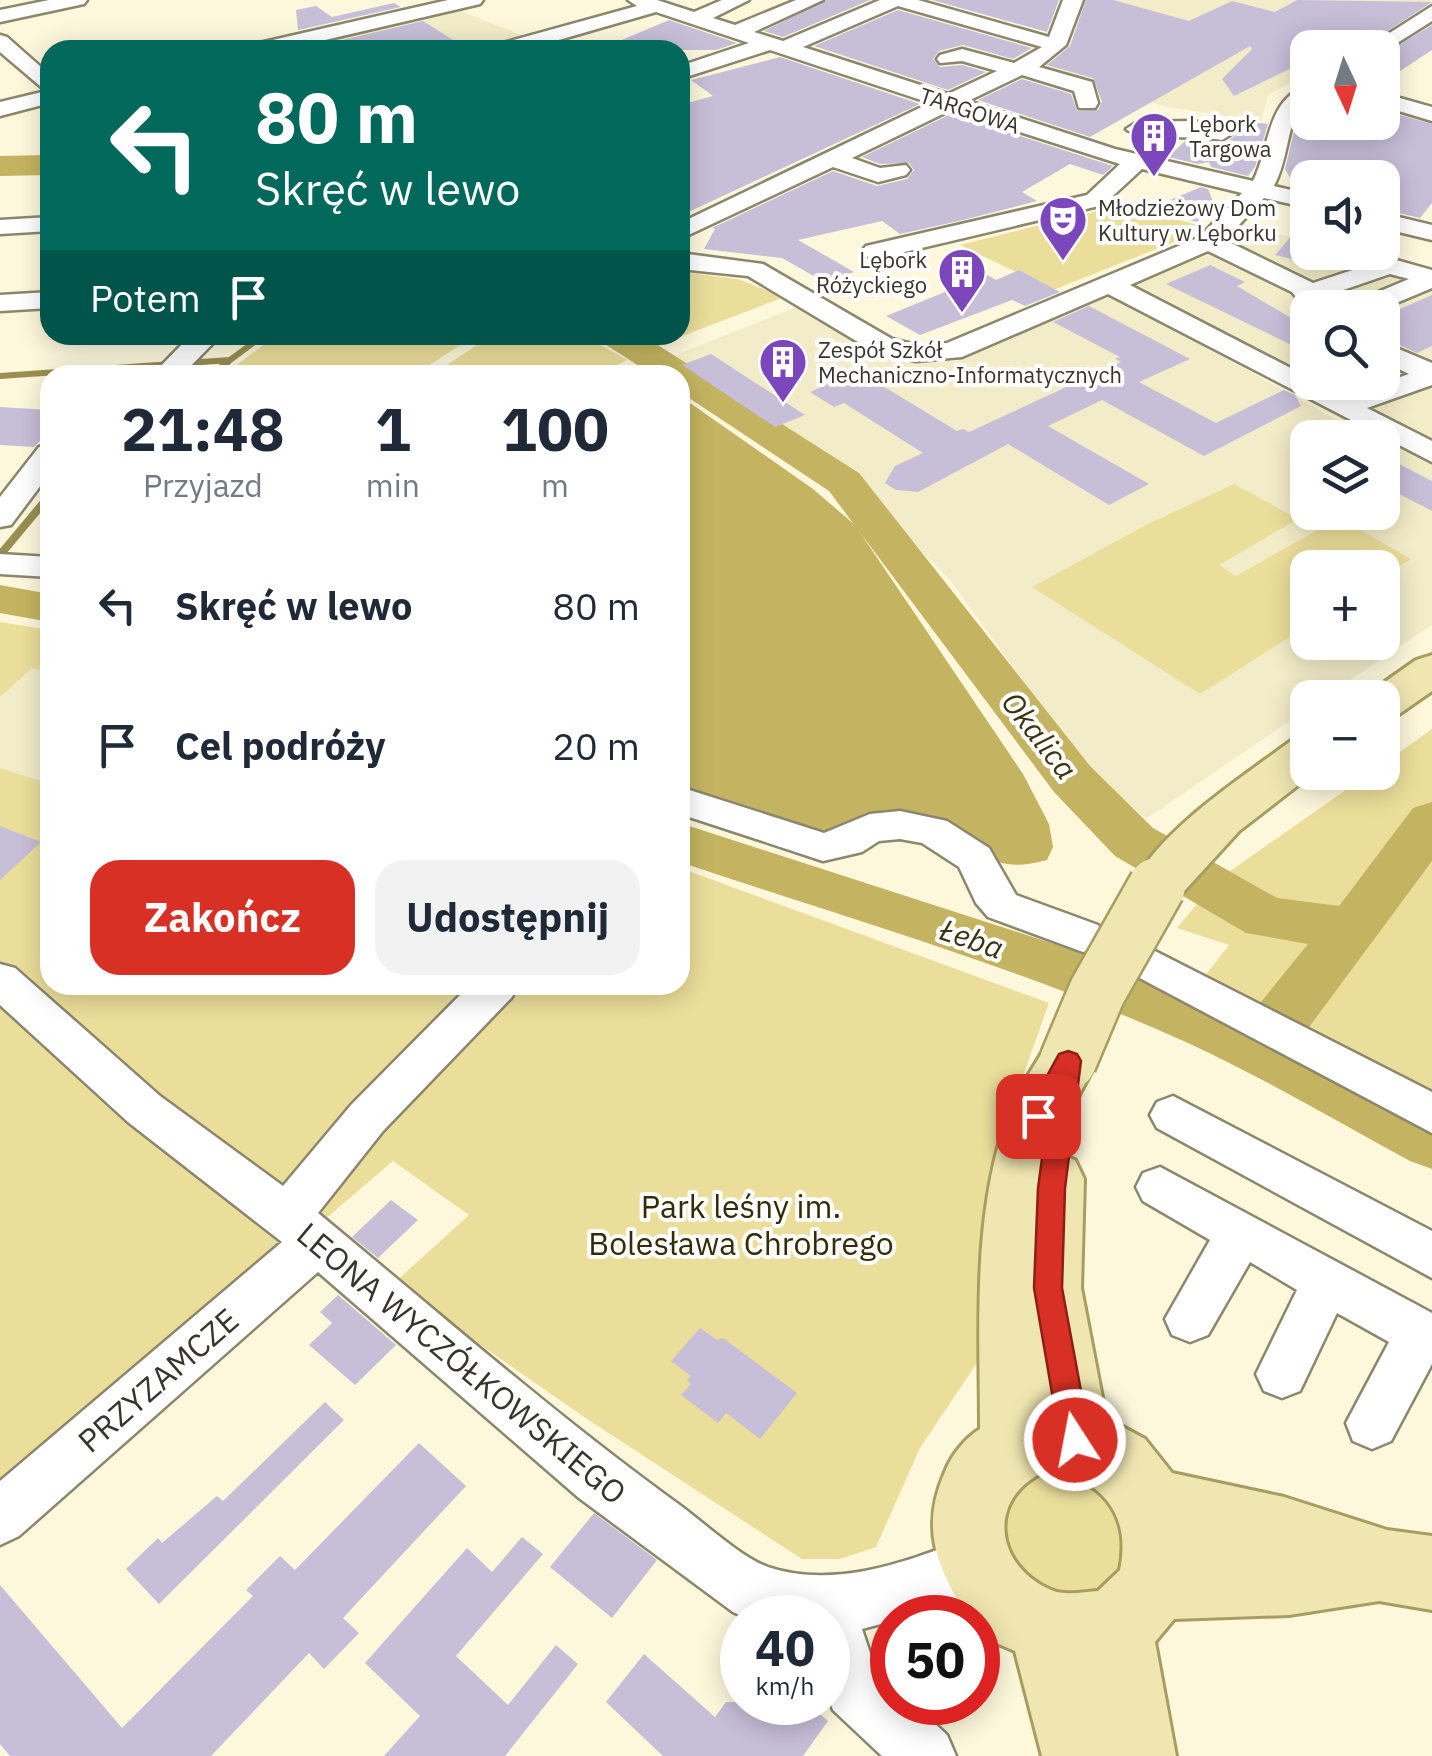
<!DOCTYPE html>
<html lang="pl">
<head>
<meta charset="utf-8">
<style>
	body { margin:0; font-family:"IBM Plex Sans",sans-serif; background:#f2f2f3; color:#1f2937; height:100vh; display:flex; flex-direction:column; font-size:38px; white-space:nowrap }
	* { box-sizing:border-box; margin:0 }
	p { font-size:32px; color:#747a83 }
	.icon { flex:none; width:55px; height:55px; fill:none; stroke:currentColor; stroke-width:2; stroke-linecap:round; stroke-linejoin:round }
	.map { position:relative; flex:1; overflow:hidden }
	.sheet { position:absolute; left:40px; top:365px; width:650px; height:630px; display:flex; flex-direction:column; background:#fff; border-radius:30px; box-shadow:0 5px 25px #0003 }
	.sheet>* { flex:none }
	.top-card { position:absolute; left:40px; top:40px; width:650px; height:305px; border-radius:30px; box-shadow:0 5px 25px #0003; background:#00695c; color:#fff; overflow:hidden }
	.needle { width:65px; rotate:176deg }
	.tools { position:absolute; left:1290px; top:30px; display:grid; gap:20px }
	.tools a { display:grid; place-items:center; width:110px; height:110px; border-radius:20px; background:#fff; box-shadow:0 5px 25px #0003; font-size:50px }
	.speed { position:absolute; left:720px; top:1595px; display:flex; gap:20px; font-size:50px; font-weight:700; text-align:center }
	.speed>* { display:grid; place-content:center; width:130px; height:130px; border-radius:50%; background:#fff; box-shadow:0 5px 25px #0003; line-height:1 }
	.speed small { font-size:25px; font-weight:400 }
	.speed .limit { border:15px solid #d22; background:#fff; color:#111 }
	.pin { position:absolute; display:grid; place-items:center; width:85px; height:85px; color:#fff; margin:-42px; border-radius:20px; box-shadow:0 5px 15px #0006 }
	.me { position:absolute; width:110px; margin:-55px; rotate:349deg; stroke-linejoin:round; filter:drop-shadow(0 0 8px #0008) }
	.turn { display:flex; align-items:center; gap:35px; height:210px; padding:0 50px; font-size:45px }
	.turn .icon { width:130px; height:130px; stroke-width:2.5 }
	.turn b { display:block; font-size:70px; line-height:85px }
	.then { display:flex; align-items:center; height:95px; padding:0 50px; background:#0003; gap:20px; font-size:38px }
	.eta { display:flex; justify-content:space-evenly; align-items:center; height:170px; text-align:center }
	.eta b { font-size:60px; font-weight:700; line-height:70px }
	.button { display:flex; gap:20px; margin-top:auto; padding:20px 50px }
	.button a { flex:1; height:115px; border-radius:30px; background:#d93025; color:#fff; font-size:40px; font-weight:700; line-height:115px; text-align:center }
	.button a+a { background:#f2f2f3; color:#1f2937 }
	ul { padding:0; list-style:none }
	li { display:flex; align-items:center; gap:30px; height:140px; padding:0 50px }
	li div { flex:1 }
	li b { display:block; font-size:38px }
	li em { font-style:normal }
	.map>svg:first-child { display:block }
</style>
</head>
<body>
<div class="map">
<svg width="1432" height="1756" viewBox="0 0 1432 1756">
	<rect width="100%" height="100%" fill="#fdf8dc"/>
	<path fill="#f2ecc8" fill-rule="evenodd" d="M1093,0H1432L1356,47L1308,48L1307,74L1268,95L1261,121L1167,107L1037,69L1071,50Z
		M456,9L536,41L499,50H311L303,44Z
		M1263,231L1307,241L1308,252L1357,253L1432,270V625L1325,697L1308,698L1307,709L1146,819L1081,761L950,580L846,472L661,361L799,306L954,362ZM1308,308H1382V382H1308ZM1146,314L1220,350L1372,437L1382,438L1383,444L1396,451L1383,445L1382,512H1308V438L1368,437ZM1308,568H1382V642H1308Z
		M32,667L50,672V784L0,768V697Z"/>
	<path fill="#ebde9b" d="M1111,201L1201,226L1174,242L1053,290L960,245L1101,210Z
		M680,272L738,279L784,297L659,345L638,335H680Z
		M277,335H476L414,375H223Z
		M492,335H583L627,360L598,375H432Z
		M1234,484L1298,519L1219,565L1236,576L1339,518L1411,559L1383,577L1382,568H1308L1307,626L1200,694L1032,587L1148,524Z
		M0,622L50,630V672L32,668L0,697Z
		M1432,729V1098L1204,977L1229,945L1177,928L1216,881L1370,773L1382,772L1383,764Z
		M0,768L50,784V985H680V868L1049,1003L989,1171L981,1357L920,1448L876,1547L840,1559H802L587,1419L393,1284L469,1215L393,1161L0,1497Z
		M1078,1468L1125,1519V1564L1114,1582L1096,1595L1051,1597L1010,1571L993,1506L1016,1472Z"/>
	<path fill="#c4b461" d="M680,396L813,489L855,525L1023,774L1049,824L1053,847L1047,860C998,874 980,855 942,827L837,838L680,785Z"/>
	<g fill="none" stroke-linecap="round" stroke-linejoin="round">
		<path stroke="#9a8e51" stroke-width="6" d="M210,375L228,362
			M0,376L230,360L264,335"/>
		<path stroke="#9a8e51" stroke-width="8" d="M0,555L50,495"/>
		<path fill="#c4b461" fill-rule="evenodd" d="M50,155V175L0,176V156Z
			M597,335H642L859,473L1090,766L1153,828L1277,898L1339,906L1413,808L1432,802V861L1298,1042L1432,1111V1169L1410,1161C1336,1121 1264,1078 1188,1043C1025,969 850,919 680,862V823L1073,950L1248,1018L1308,944L1246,933L1115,856L1054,792L829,491L680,392V375H653L603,343Z
			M0,585L50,594V622L0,613Z"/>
	</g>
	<path fill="#c7bed8" d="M826,0H870L783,37L764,31Z
		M932,0H1059L1047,32Z
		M1086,0H1113L1189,21L1232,1L1275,12L1297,0L1432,2L1362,48H1308V60L1234,96L1222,79L1252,49L1250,46L1090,137L978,100L1022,79L1071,94L1077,111L1098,110L1102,102L1093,78L1047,65L1070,46Z
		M394,3L401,7L298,30L296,10L316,6L332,17Z
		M898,10L1032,48L1013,59L963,45L939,51L933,59L940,67L962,65L986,72L948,90L814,46Z
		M669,20L737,43L716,50H598Z
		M423,21L469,50H300Z
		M1432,25V50L1382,83V55Z
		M780,57L920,104L680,216V105L713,96L691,80Z
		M1382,110L1432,124V203L1420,218L1382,209V178H1290L1285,169L1295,128L1304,129L1305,122H1382Z
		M951,114L1113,166L1103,175L1070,164L1022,192L1037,201L963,220L900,234L882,221L798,240L854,272L826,283L782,258L704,249L715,229L712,228L833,171L877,186L907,179L914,170L909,163L880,164L862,157Z
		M1210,117L1268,124L1255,167L1248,176L1211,167L1209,162L1198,164L1168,157L1185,141L1222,144L1235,136L1233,126L1207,120Z
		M1201,187L1208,189L1215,207L1197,222L1149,209Z
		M1308,217V263L1275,255Z
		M1210,265L1245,282L1237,286L1303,325L1308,329V353L1166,284Z
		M1019,270L1060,292L1025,306L1012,300L920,335L886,316L987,275L996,280Z
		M1432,295V346L1417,353L1382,337V317Z
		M1089,306L1190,359L1139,382L1216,423L1284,390L1295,395L1301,406L1204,456L1102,400L1048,426L1149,484L1109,505L1008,444L918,492L896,490L885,483L895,466L923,453L844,403L834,407L810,392L858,371L957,431L963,429L969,432L1121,362L1115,359L1120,357L1053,322Z
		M711,354L805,415L775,427L682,365Z
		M0,407L50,410V431L34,447L0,445Z
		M1382,455L1432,481V511L1382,485Z
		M0,826L41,842L0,880Z
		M391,1200L418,1220L378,1258L352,1237Z
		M338,1295L396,1345L355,1385L309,1345L332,1323L320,1312Z
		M700,1328L717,1340L723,1338L797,1393L760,1439L726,1413L718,1423L681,1395L691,1384L687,1380L691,1376L671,1361Z
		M325,1402L344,1420L159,1604L126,1569L158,1538L162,1543L217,1496L223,1501Z
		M419,1443L466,1486L343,1618L359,1633L324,1669L309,1653L211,1756H10L0,1744V1585L122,1728L253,1596L246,1590L280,1556L295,1570Z
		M594,1513L657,1560L612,1618L550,1567Z
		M522,1537L543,1554L456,1656L508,1705L556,1645L578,1664L505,1756H384L420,1716L365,1663L467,1548L492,1572Z
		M644,1654L715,1717L726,1702H806L828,1721L803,1756H663L606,1702Z"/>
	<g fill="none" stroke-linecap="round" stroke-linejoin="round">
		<g stroke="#8b876e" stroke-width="5">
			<path id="minor" d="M49,0H87L84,4L0,22V10Z
				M448,0H483L480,4L282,50H245L255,44Z
				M628,0H657L694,12L722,0H749L713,18L735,25L796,0H823L754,32L783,41L880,0H918L1049,37L1063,0H1083L1066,45L1039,67L1092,82L1098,103L1095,108H1079L1074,91L1022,75L968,101L1115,149L1253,181C1270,149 1266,98 1308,86C1308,106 1300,105 1293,122C1286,144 1285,165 1274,186L1308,194V208L1264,198L1225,240L1313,283L1389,258L1432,270V288L1382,309L1350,308L1354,302L1409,279L1390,274L1323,297L1331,308H1308V312L1292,292L1208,251L1130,285L1308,377V382H1318L1345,396L1409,374L1382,361V342L1432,363V385L1367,408L1432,441V462L1108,294L962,357L916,361L873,351L748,276L680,269V253L763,264L892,339L916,345L947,343L1200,237L1242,193L1142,169L1103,205L875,259L866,256L862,251L866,246L1087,195L1120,164L951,110L852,158L880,168L906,165L910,170L906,175L878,182L833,167L680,239V223L930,103L770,50L680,79V66L749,43L656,12L524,50H489L492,46L637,6ZM898,6L1042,47L1014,63L962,49L940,55L937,59L940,63L962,61L997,71L948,94L803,47Z
				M1432,6V21L1383,52L1382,48H1366Z
				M0,35L7,37L50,75V103L0,116V102L46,91L0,52Z
				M1382,93L1432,107V121L1382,106Z
				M1192,121L1230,128L1233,133L1222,140C1201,136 1136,139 1126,129L1137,122Z
				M1382,213L1432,225V240L1382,228Z
				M50,217V231L0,234V220Z
				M50,292V308L0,311V295Z
				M191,335H221L182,375H152Z
				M50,444V473L11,525L0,527V497L39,447Z
				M0,554L50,557V577L0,574Z
				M680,787L824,833L870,814L900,811L947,821L989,848L1016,895L1098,925L1104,936L1098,947L1083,952L988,917L976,903L959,867L922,843L900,839L879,841L862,852L823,861L680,814Z
				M1149,948L1432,1092V1133L1134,975L1128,964L1134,953Z
				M0,964L15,968L160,1096L283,1186L351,1105L470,985H518L512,997L383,1131L318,1213C438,1312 555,1415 681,1506C704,1523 742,1558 768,1567C838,1590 910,1560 975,1536L995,1544L1003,1564L995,1584L908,1617L892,1618V1621L862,1629L875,1668L892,1684V1702H912L947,1735L956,1756H882L833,1710L828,1696V1618H746L733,1612L579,1498L318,1272L19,1536L0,1545V1481L282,1242L128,1122L0,1005Z
				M1173,1096L1432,1231V1278L1157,1128L1150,1115L1157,1102Z
				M1160,1167L1432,1313V1364L1391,1441L1372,1449L1353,1441L1346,1423L1389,1342L1337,1313L1300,1391L1282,1398L1264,1391L1256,1374L1297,1290L1250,1262L1208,1335L1190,1342L1172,1335L1165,1319L1210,1240L1143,1201L1136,1187L1143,1173Z"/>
		</g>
		<g stroke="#a89d60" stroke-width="6">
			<path id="major" d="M1432,655V691L1399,714L1382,718V698H1362L1416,660Z
				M1308,737V772H1315L1239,831L1176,900L1157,905L1138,900L1131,886C1164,827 1237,781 1291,741Z
				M1068,1037L1089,1044L1097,1061L1066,1119L1058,1154L1075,1160L1084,1179L1081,1288L1106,1418L1145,1439L1172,1473L1284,1497L1387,1530L1432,1536V1610L1379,1601L1289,1615L1174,1619L1155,1642L1176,1756H1042L1015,1651L994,1642L978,1627V1618L966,1616C937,1564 920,1529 945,1472C951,1456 965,1438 980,1429C980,1326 972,1218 1007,1118C1015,1092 1034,1068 1047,1044ZM1046,1471C1100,1477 1132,1513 1120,1570L1098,1591C1084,1592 1064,1596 1051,1590C995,1566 985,1498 1046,1471Z"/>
		</g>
		<use href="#minor" fill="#fff" fill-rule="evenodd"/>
		<use href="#major" fill="#efe6b1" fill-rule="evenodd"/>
		<g stroke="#a89d60" stroke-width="61" stroke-linecap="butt">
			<path id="major-bridge" d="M1068,1061L1097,992L1157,886"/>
		</g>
		<use href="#major-bridge" stroke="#efe6b1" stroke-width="56"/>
	</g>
	<path fill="#d93025" stroke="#8d1f18" stroke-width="2.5" d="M1068,1051L1077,1054L1081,1061L1065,1188L1062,1288L1090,1440L1086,1451L1075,1455L1065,1451L1060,1440L1034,1288L1038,1188L1047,1122L1038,1126L1028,1123L1025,1116L1059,1054Z"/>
	<defs>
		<g id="building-pin" transform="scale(2.5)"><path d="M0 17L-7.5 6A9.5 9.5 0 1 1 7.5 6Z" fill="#7c46bd" stroke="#fff"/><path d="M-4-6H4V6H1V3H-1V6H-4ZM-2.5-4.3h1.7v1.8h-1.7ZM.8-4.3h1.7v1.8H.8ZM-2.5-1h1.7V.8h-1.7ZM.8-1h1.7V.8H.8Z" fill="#fff"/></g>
		<g id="theatre-pin" transform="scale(2.5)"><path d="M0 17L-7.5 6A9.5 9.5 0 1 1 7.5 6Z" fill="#7c46bd" stroke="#fff"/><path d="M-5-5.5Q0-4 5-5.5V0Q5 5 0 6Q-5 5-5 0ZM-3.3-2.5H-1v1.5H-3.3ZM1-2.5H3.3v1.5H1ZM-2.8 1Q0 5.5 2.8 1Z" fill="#fff"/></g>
	</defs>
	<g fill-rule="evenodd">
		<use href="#building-pin" x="1154" y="136"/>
		<use href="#theatre-pin" x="1063" y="220"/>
		<use href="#building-pin" x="962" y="272"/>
		<use href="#building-pin" x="783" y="362"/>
	</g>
	<g text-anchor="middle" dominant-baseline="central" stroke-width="8" stroke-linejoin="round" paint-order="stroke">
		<g font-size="22" fill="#37352b" stroke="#fff">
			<text transform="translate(970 110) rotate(18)">TARGOWA</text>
		</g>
		<g font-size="22" fill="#37352b" stroke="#fff" text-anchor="start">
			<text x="1189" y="123">Lębork<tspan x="1189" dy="25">Targowa</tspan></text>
			<text x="1098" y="207">Młodzieżowy Dom<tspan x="1098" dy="25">Kultury w Lęborku</tspan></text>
			<text x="927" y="259" text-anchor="end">Lębork<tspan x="927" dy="25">Różyckiego</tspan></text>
			<text x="818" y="349">Zespół Szkół<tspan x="818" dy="25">Mechaniczno-Informatycznych</tspan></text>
		</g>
		<g font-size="30" font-style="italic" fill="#3a330e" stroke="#fff">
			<text transform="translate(1040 735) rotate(52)">Okalica</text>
			<text transform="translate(972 938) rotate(19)">Łeba</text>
		</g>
		<g font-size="32" fill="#332c06" stroke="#fff">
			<text x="741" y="1206">Park leśny im.<tspan x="741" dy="37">Bolesława Chrobrego</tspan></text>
		</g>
		<g font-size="32" fill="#37352b" stroke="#fff">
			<text transform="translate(462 1363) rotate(40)">LEONA WYCZÓŁKOWSKIEGO</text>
			<text transform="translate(158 1380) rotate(-41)">PRZYZAMCZE</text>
		</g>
	</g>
</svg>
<div class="tools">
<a><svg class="needle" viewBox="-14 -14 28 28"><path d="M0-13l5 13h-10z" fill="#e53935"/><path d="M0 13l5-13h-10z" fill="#747a83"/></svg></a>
<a><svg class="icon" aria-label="sound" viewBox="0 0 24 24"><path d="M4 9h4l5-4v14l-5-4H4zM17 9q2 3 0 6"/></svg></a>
<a><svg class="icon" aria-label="search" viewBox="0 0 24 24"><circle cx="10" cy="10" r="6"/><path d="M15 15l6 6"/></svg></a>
<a><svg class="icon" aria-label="layers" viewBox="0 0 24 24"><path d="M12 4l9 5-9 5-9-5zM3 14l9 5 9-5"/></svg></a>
<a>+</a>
<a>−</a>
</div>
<div class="speed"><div>40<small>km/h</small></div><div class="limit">50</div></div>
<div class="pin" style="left:1038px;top:1116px;background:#d93025"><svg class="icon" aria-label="arrive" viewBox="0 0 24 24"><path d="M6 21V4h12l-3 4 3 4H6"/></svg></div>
<svg class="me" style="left:1075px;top:1440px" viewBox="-20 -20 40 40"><circle r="17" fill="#d93025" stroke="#fff" stroke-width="3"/><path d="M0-11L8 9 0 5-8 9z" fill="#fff"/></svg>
<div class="top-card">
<div class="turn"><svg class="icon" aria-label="left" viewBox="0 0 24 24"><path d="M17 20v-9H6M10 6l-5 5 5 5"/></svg><div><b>80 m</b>Skręć w lewo</div></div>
<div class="then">Potem<svg class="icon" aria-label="arrive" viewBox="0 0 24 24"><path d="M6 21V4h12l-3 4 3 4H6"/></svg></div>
</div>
<section class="sheet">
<div class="eta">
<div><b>21:48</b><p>Przyjazd</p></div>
<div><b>1</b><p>min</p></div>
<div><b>100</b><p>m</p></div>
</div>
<ul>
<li><svg class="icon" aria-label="left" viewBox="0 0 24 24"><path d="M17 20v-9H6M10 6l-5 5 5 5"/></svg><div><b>Skręć w lewo</b></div><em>80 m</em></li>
<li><svg class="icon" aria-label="arrive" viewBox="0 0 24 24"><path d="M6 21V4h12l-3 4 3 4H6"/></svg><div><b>Cel podróży</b></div><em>20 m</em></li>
</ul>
<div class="button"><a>Zakończ</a><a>Udostępnij</a></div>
</section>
</div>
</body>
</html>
